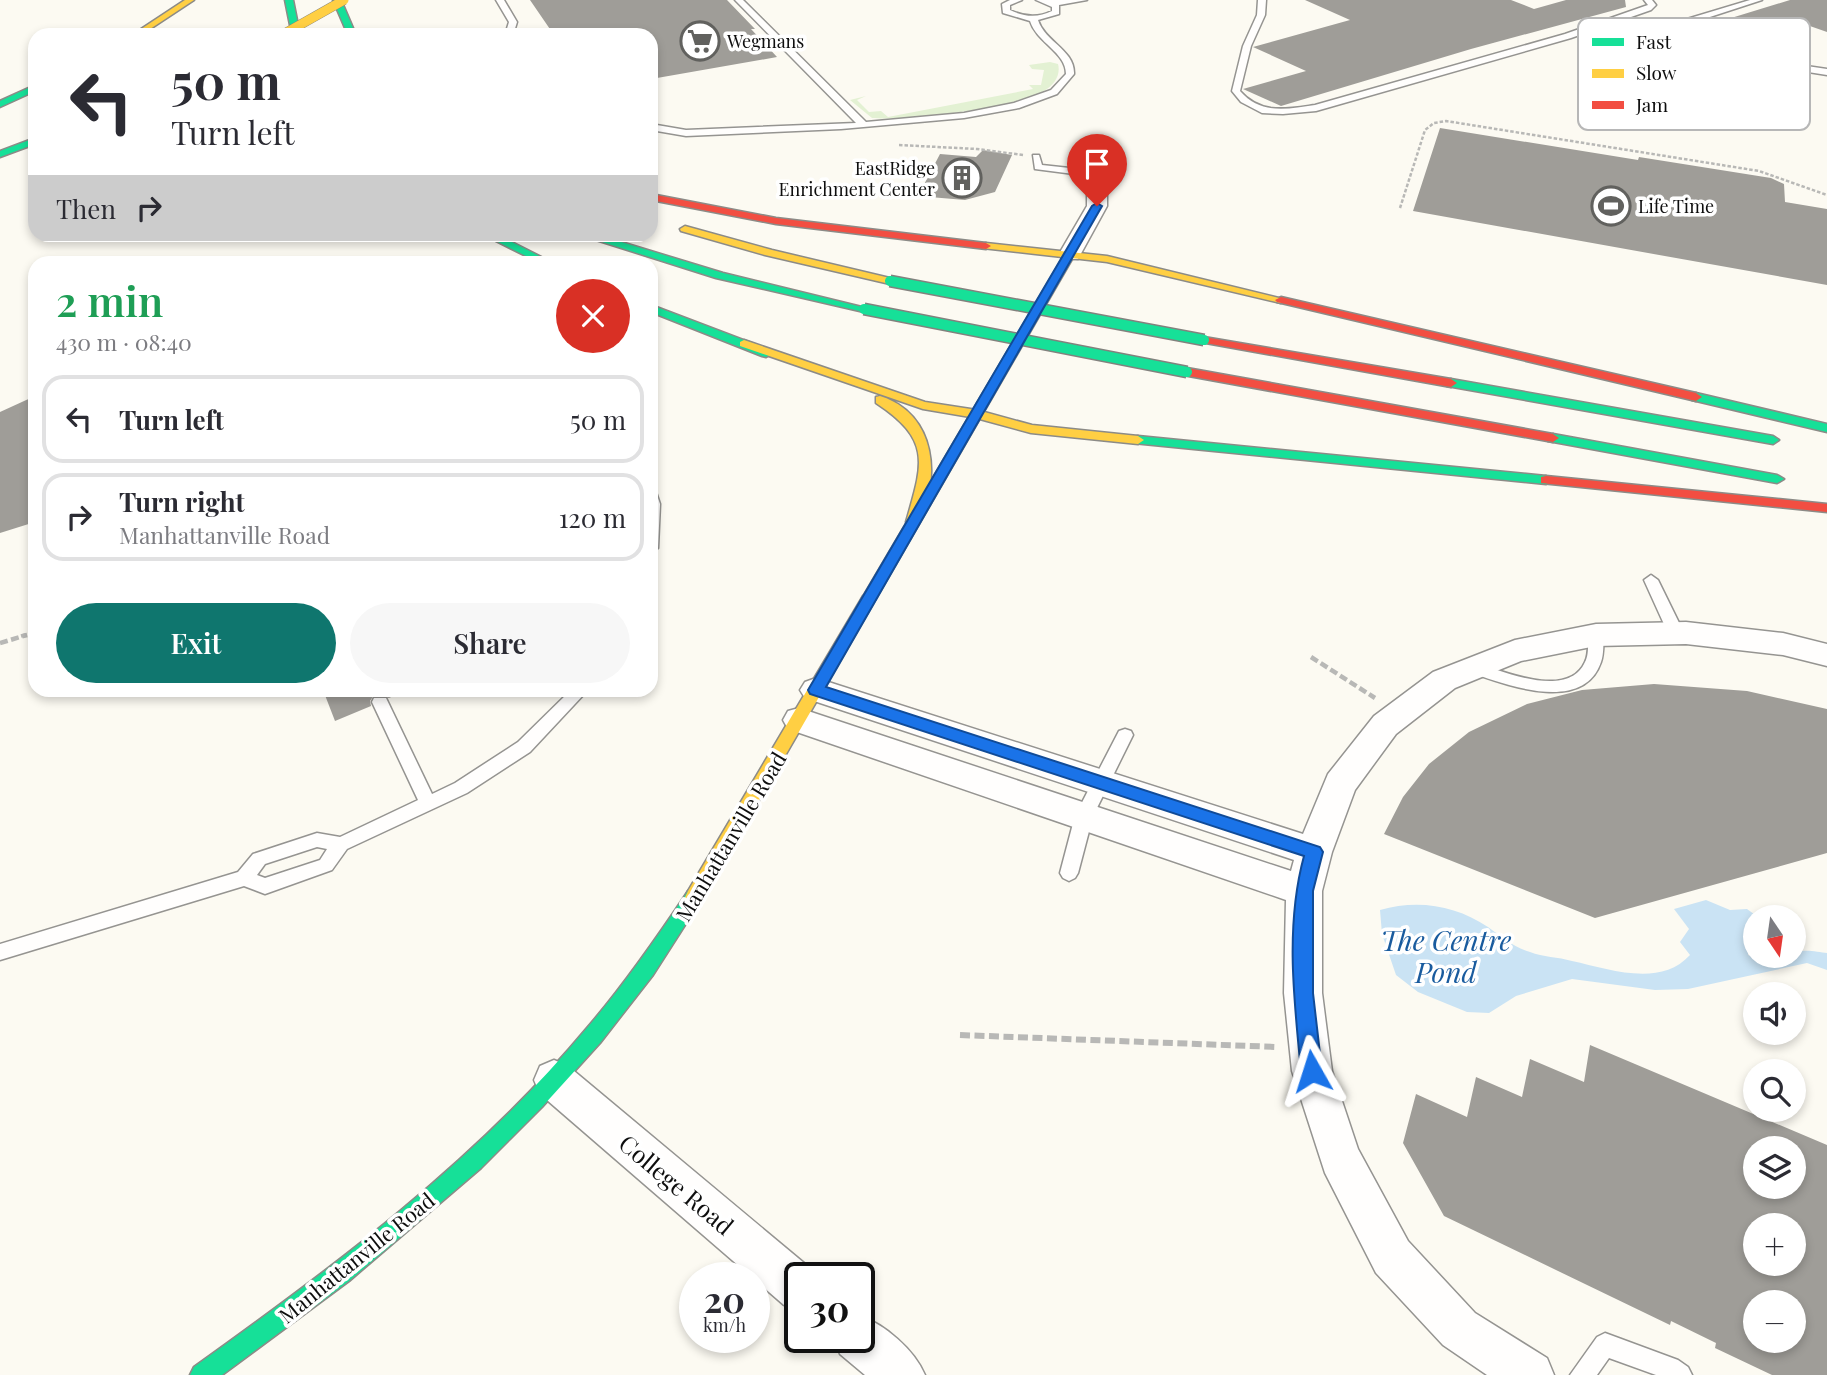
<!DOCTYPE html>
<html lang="en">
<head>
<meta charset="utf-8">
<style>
	body { margin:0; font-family:"Playfair Display",serif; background:#f7f7f7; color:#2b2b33; height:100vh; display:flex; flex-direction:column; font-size:26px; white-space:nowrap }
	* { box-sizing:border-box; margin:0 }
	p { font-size:23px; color:#7c7c81 }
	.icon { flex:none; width:38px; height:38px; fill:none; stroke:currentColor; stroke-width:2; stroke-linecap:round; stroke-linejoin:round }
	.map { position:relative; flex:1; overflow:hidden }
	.drawer { position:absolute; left:28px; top:256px; width:630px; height:441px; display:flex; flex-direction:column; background:#fff; border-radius:21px; box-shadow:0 4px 10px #0003 }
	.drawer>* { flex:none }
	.banner { position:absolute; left:28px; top:28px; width:630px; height:214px; border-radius:21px; box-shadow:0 4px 10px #0003; background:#fff; color:#2b2b33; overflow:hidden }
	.needle { width:46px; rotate:167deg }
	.buttons { position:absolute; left:1743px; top:905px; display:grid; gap:14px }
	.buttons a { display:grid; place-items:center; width:63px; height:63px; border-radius:50%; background:#fff; box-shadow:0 4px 10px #0003; font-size:35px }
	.speed { position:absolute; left:679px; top:1262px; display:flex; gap:14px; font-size:35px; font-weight:700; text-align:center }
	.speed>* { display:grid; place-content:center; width:91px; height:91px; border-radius:50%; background:#fff; box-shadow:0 4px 10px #0003; line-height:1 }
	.speed small { font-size:18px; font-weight:400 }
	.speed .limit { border:4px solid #111; border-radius:10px; background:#fff; color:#111 }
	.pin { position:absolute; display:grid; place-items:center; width:60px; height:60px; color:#fff; margin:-72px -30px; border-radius:50% 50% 50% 0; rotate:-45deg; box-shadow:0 0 7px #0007 }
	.pin .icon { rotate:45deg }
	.me { position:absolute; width:77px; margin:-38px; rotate:354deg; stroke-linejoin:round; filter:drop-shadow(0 0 5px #0008) }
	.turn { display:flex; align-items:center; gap:24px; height:147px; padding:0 28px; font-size:32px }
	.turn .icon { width:91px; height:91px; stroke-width:2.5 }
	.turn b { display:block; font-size:49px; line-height:60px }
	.then { display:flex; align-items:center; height:66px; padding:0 28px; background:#0003; gap:14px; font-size:26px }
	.round { display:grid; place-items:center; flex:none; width:74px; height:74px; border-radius:37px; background:#f7f7f7 }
	.head { display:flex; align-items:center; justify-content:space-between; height:119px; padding:0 28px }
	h1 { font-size:42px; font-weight:600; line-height:52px; color:#1e9e55 }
	.cta { display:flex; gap:14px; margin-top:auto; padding:14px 28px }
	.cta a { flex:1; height:80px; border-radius:42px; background:#0f766e; color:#fff; font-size:28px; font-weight:600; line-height:80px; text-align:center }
	.cta a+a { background:#f7f7f7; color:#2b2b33 }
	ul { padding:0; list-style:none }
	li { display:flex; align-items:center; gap:21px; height:88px; margin:0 14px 10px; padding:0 14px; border:4px solid #e1e1e2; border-radius:21px }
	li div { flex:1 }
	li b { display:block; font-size:26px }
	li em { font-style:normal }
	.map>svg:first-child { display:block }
</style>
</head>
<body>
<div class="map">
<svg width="1827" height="1375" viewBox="0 0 1827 1375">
	<rect width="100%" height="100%" fill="#fcfaf2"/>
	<path fill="#e3f1d3" d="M1050,62L1058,64C1061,75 1054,85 1044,91C1015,108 907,121 872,118L850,100L866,96L857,100L869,112L881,111L888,117L1033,89L1029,85H1041L1044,70L1032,69L1029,65Z"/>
	<path fill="#cae3f4" d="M1706,900L1730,910L1747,909L1758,917H1755V937L1751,941L1748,955C1767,961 1783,957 1798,952C1805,949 1819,952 1827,953V970L1807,963L1688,989L1655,990L1572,979L1516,996L1489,1013L1467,1012L1418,992L1396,975L1382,934L1380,910C1417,899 1456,905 1488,927C1502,937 1513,947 1530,952C1543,957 1558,957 1572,961C1609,969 1660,988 1690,955L1680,942L1689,929L1674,909Z"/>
	<path fill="#9f9d98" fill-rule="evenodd" d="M530,0H727L755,29H751L777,57L657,78L651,70V35H554Z
		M1305,0H1511L1534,9L1566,0H1625L1626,7L1471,49L1281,106L1243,89L1306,71L1253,47L1350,20Z
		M1790,0H1827V32L1807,25L1725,51L1679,34Z
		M1440,128L1638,160L1639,157L1771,178L1784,184L1785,202L1827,209V285L1413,211Z
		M983,150L1012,155L995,192L965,200L918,196L940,154L976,157Z
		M35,396V522L0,533V412Z
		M1654,684L1747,691L1827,709V853L1595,918L1384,834L1403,797L1429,764L1469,732L1527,704L1582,690Z
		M323,690H407L389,698L374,695L370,701L371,706L335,721Z
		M1590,1045L1827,1145V1375H1772L1715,1348L1716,1343L1671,1321L1670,1325L1444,1216L1403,1143L1416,1094L1467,1117L1476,1077L1522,1097L1530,1059L1584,1082ZM1755,1148H1794V1186H1755ZM1755,1225H1794V1264H1755ZM1755,1302H1794V1340H1755Z"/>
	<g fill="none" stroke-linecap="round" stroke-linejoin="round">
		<g stroke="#959491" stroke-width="3">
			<path id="lane" d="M496,0H504L517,22L513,35H505L509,22Z
				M735,0H743L866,122L964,113L1014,103L1051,90L1066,74C1066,52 1037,43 1030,21L1003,13L1002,4L1010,0H1022L1010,5V10C1024,17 1038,18 1052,11V7L1036,0H1087L1059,5V14L1038,20C1045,42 1075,50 1074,74L1057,94L1019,108L964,118L841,129L686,136L651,130V124L686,130L856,123Z
				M1258,0H1266L1265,15L1251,46L1240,91C1261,115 1287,109 1315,105L1565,34L1645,6L1648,5L1644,0H1652L1656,5L1651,10L1571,38L1316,111L1283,114L1262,113L1241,102L1232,91L1243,46L1257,15Z
				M1750,0H1762L1673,29L1666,34L1668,38L1698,50L1827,69V75L1696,54L1662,42L1658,34L1667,25Z
				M1033,155H1039L1042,165L1097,171L1102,174L1097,177L1035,169Z
				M651,491L656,492L660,504L658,548L651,553Z
				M1651,575L1658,580L1684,633L1681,637H1671L1668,633L1644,580Z
				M1596,630L1604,635C1603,644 1604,654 1601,662C1583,715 1504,684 1469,672L1466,668L1474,662C1502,671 1568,700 1585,662C1589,655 1588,643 1588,635Z
				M571,690H588L530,752L467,793L347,849L332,870L265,894L244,886L0,960V944L238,872L253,854L317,833L340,837L418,800L372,702L374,698H386L432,794L455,783L518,742ZM317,847L327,849L320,860L265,878L257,875L265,864Z
				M1125,729L1131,731L1133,735L1093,816L1078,873L1075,878L1069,881L1063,878L1060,873L1075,816L1119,731Z
				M1605,1333L1678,1360L1688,1367L1692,1375H1656L1609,1358L1597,1375H1570L1597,1337Z"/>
		</g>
		<g stroke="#959491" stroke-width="3">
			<path id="street" d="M1097,168L1107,174V206L1078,259H1062L1059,254L1087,206V174Z
				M1686,622L1783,633L1827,644V666L1783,655L1686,644L1596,646L1521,661L1455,688L1396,734L1355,790L1332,852L1322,891V993L1332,1071L1358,1149L1408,1241L1475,1313L1547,1358L1554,1375H1487L1443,1345L1376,1273L1325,1173L1292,1071L1284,993L1286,900L788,729L783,720L788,711L799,708L1291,871L1294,860L805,698L800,690L805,682L816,678L1303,834L1328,774L1374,716L1433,672L1515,640L1596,624Z
				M554,1060L568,1066L816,1273L818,1278H800V1312L784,1305L540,1094L534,1080L540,1066Z
				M859,1315C885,1325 914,1349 925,1375H865L840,1354L834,1337H859Z"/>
		</g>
		<g stroke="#8c8b87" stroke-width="3">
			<path id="fast" d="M285,0H293L300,35H292Z
				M333,0H341L356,35H348Z
				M35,85V91L0,107V101Z
				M35,138V144L0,157V151Z
				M482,234H496L551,262H538Z
				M577,234H595L723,273L870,309L864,312L716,278Z
				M1070,251L1075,254L875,600L868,605L863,604L861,600L1065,254Z
				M651,305L770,350L772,353L766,357L762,356L651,312Z
				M1451,379L1773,436L1779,440L1773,444L1447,386V380Z
				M1696,393L1827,424V432L1692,400V394Z
				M1553,434L1777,475L1784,479L1777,483L1548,441L1547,438Z
				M1138,436L1546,476L1553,480L1546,484L1133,443V437Z
				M694,889L700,891L703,897L653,975L600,1043L542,1107L481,1168L349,1281L222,1375H190L194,1367C334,1267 476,1161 587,1028C624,985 656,939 688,891Z"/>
		</g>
		<g stroke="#8c8b87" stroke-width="3">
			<path id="slow" d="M185,0H194L141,35H132Z
				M685,226L772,250L894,279L895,281L890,284L765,255L681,231L680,229Z
				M986,243L1107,256L1287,300L1281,303L1107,262L982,248V244Z
				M744,340L925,402L977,410L1032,425L1138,436L1144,440L1138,444L1031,433L976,418L923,409L740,346V342Z
				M880,396C937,414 941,479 918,525L913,526L906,522C923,463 932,440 876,403V397Z
				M868,595L875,600L700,903L694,905L688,903L685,897L688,891L863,596Z"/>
		</g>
		<g stroke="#8c8b87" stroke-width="3">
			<path id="jam" d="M651,194L776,218L986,243L991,246L986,249L776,224L651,200Z
				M1281,297L1696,393L1702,397L1696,401L1277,302L1275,300Z
				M1204,337L1451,379L1457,383L1451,387L1200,342L1198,340Z
				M1187,368L1553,434L1559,438L1553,442L1183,375V369Z
				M1546,476L1827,504V512L1541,483V477Z"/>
		</g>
		<path stroke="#b8b8b6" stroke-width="2.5" stroke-dasharray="3.5 2" stroke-linecap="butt" d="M899,145L977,149L1023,155
			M1400,208L1425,130L1434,123L1446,121L1759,171L1827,195"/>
		<path stroke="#b8b8b6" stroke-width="3.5" stroke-dasharray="6 2.5" stroke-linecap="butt" d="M21,636L35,632"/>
		<path stroke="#b8b8b6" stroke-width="4.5" stroke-dasharray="8 3.5" stroke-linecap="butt" d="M0,643L27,635
			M1311,657L1375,698"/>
		<path stroke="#b8b8b6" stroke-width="6" stroke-dasharray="10 4.5" stroke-linecap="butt" d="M960,1035L1277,1047"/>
		<use href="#lane" fill="#fffefd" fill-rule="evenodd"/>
		<use href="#street" fill="#fffefd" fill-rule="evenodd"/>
		<use href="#fast" fill="#16e098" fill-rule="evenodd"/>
		<use href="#slow" fill="#ffcf43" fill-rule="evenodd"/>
		<use href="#jam" fill="#f24e42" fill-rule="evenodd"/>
		<g stroke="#82827e" stroke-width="13" stroke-linecap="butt">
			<path id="fast-bridge" d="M890,281L1204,340
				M864,309L1187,372"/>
		</g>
		<g stroke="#82827e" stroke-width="10" stroke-linecap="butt">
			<path id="slow-bridge" d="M282,35L344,0"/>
		</g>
		<use href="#fast-bridge" stroke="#16e098" stroke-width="10"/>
		<use href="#slow-bridge" stroke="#ffcf43" stroke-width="9"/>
	</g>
	<path fill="#1a73e8" stroke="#114b97" stroke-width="2" d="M1097,203L1102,206L826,687L1320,847L1323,852L1313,891V993L1322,1071L1319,1078L1312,1080L1304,1078L1301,1071C1294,1000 1285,926 1304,856L810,694L808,690L1092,206Z"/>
	<defs>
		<g id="supermarket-ring" transform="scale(2.0125)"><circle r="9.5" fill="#fff" stroke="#61615e" stroke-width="1.5"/><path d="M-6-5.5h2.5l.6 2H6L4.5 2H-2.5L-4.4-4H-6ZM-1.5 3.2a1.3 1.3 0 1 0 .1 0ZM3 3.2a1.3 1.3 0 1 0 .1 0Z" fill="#61615e"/></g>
		<g id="building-ring" transform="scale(2.0125)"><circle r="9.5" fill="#fff" stroke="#61615e" stroke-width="1.5"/><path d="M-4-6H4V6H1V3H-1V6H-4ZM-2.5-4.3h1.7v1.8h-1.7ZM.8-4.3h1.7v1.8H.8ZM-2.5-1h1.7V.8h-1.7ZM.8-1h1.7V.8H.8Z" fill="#61615e"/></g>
		<g id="stadium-ring" transform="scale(2.0125)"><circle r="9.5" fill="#fff" stroke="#61615e" stroke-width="1.5"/><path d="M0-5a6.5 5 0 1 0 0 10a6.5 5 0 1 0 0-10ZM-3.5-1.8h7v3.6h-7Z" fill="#61615e"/></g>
	</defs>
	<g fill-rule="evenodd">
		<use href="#supermarket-ring" x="700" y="41"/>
		<use href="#building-ring" x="962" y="178"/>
		<use href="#stadium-ring" x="1611" y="206"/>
	</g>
	<g text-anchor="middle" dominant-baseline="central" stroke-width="7" stroke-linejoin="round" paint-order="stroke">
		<g font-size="18" fill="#0e0e0e" stroke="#fff" text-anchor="start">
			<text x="727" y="41">Wegmans</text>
			<text x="935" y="168" text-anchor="end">EastRidge<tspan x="935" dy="21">Enrichment Center</tspan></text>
			<text x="1638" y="206">Life Time</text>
		</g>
		<g font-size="21" fill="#0e0e0e" stroke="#fff">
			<text transform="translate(730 836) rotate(-59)">Manhattanville Road</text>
			<text transform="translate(356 1257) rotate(-39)">Manhattanville Road</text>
		</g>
		<g font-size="24" fill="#0e0e0e" stroke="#fff">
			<text transform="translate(677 1184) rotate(40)">College Road</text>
		</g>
		<g font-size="28" font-style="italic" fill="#195b9e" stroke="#fff">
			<text x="1446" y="939">The Centre<tspan x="1446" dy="32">Pond</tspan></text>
		</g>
	</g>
	<rect x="1578" y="18" width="232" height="112" rx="10" fill="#fff" stroke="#b7b7b7" stroke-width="2"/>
	<rect x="1592" y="38" width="32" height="8" fill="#16e098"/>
	<rect x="1592" y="69" width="32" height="9" fill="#ffcf43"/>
	<rect x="1592" y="101" width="32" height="8" fill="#f24e42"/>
	<g font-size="19" fill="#0e0e0e">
		<text x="1636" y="49">Fast</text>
		<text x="1636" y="80">Slow</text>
		<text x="1636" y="112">Jam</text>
	</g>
</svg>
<div class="buttons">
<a><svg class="needle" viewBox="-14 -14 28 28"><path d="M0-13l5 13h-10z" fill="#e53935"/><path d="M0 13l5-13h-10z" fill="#7c7c81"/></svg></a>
<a><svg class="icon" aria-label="sound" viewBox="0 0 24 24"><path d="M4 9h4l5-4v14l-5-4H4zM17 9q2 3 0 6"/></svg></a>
<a><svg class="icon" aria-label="search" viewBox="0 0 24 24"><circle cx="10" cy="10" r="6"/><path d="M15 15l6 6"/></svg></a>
<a><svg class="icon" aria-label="layers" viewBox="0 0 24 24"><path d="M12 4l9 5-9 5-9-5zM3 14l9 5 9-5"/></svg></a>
<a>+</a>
<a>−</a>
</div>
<div class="speed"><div>20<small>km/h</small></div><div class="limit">30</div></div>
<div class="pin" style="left:1097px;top:206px;background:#d93025"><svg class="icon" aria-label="arrive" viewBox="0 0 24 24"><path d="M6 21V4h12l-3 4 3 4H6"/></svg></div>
<svg class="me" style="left:1312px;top:1071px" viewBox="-20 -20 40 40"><path d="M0-17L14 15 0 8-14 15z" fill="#1a73e8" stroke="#fff" stroke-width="4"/></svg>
<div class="banner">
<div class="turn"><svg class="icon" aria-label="left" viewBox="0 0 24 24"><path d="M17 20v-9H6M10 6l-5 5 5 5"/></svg><div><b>50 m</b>Turn left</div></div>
<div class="then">Then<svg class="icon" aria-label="right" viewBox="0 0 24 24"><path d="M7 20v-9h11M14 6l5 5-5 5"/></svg></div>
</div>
<section class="drawer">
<div class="head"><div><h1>2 min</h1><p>430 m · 08:40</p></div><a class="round" style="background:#d93025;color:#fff"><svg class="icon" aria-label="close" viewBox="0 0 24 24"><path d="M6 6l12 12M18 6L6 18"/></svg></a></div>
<ul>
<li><svg class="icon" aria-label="left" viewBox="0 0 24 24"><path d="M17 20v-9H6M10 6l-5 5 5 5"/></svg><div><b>Turn left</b></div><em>50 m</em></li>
<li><svg class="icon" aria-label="right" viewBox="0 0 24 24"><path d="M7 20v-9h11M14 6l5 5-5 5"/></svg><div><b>Turn right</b><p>Manhattanville Road</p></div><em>120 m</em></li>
</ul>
<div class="cta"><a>Exit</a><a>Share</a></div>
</section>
</div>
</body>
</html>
